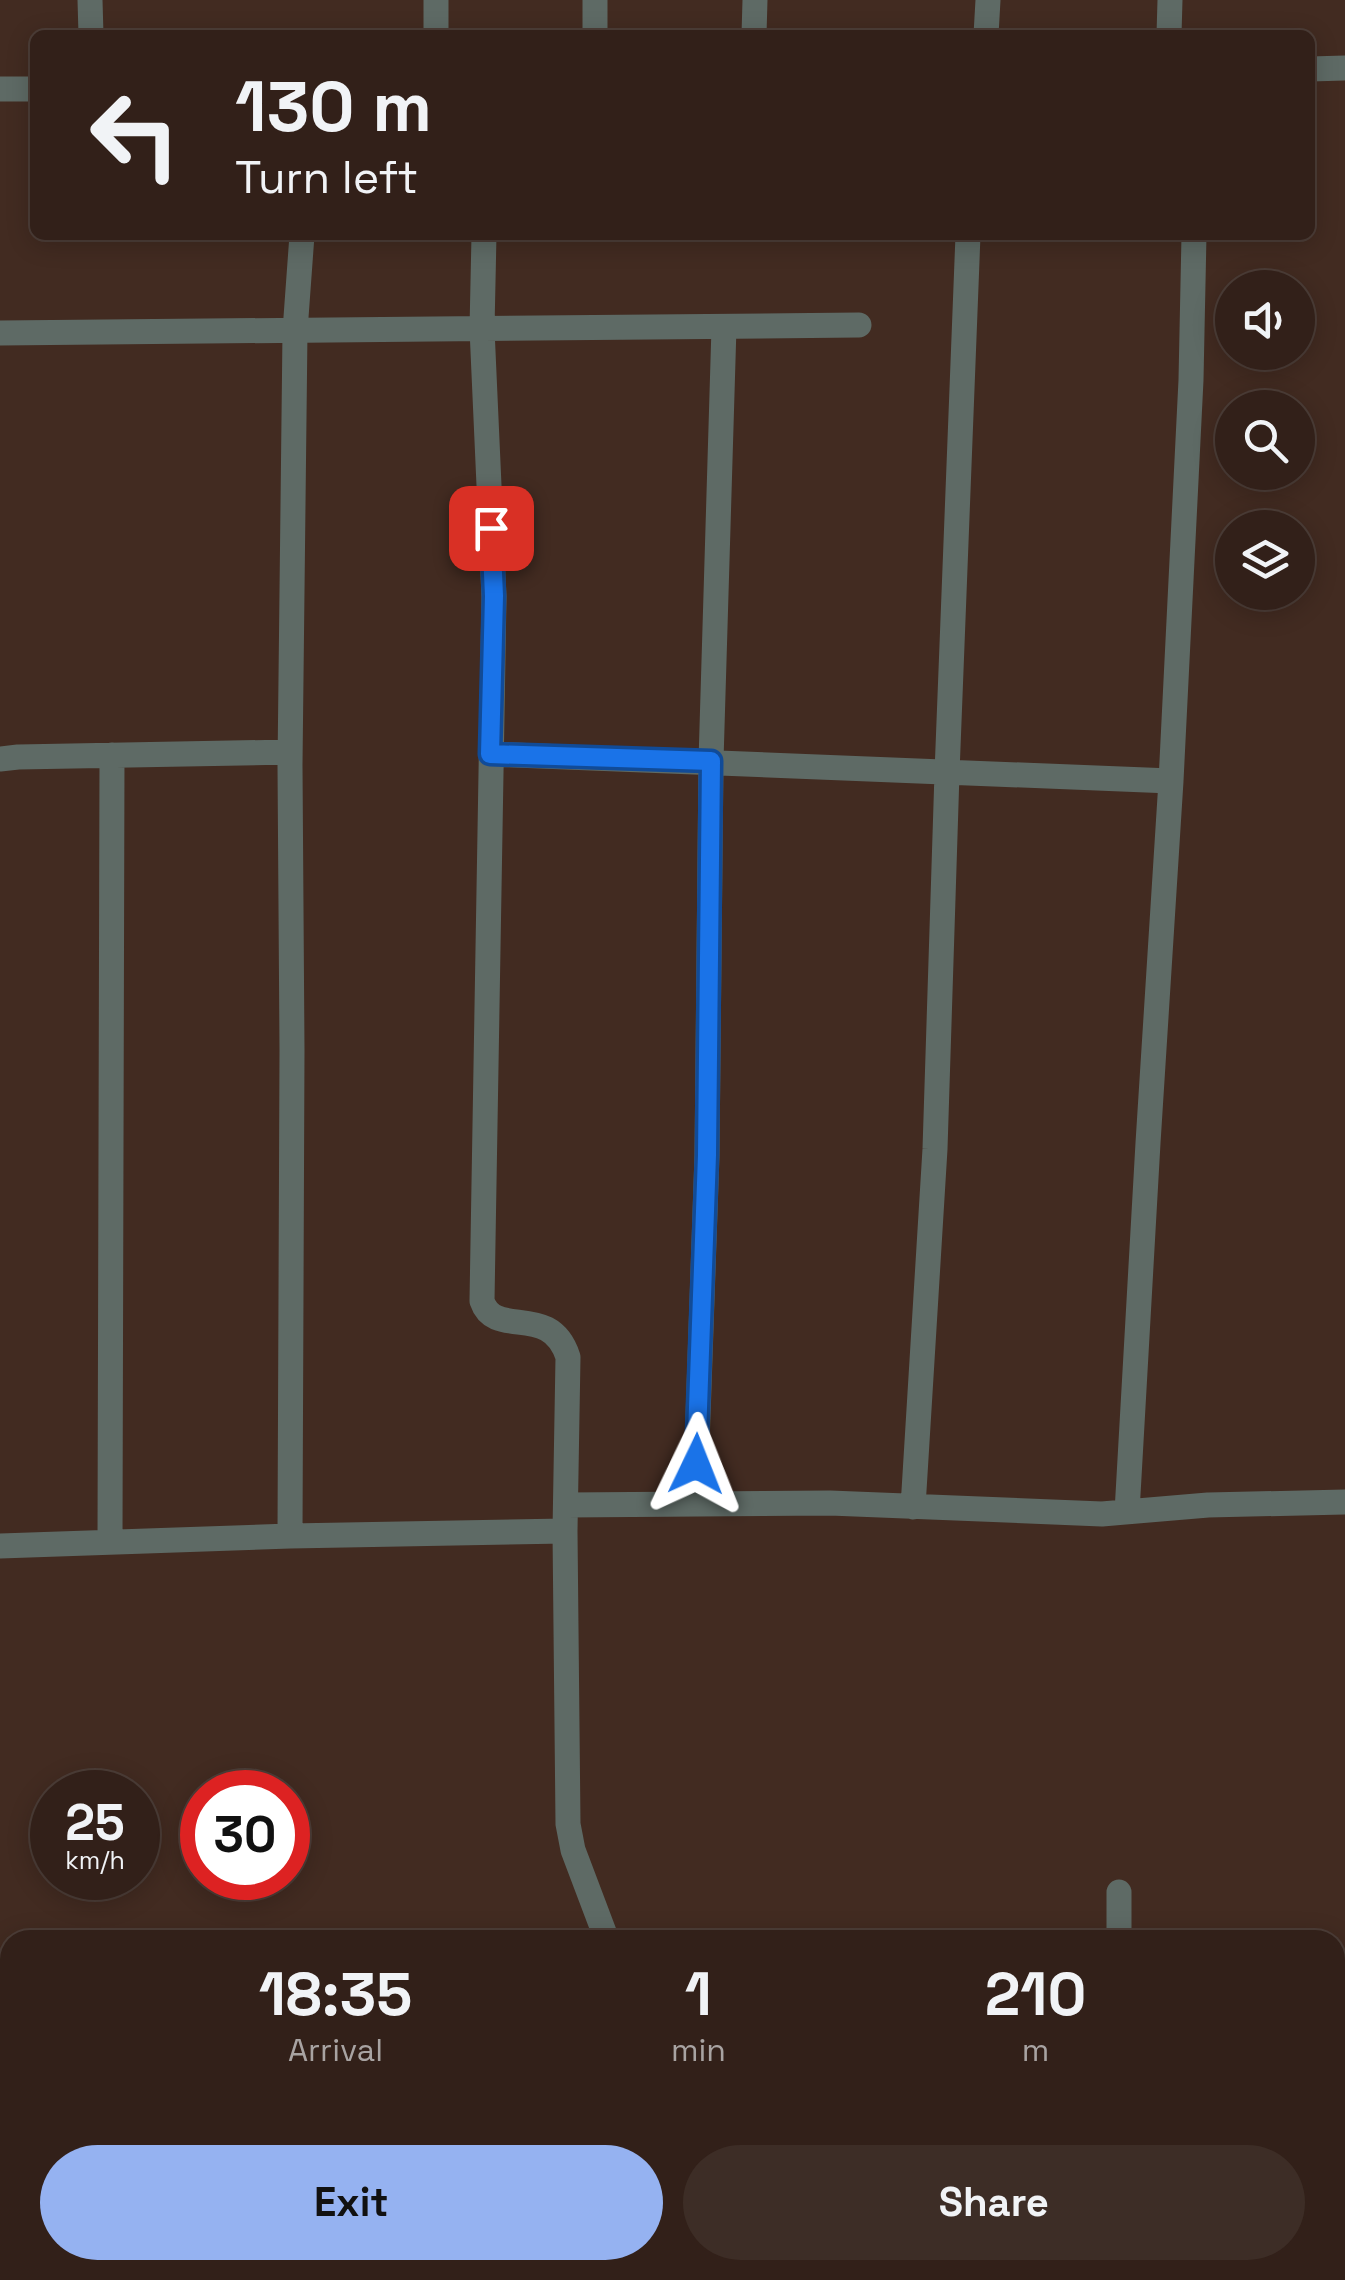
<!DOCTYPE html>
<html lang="en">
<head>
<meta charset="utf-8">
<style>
	body { margin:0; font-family:"Space Grotesk",sans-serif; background:#3d2d26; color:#f1f3f6; height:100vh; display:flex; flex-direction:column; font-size:38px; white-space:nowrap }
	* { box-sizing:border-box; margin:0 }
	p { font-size:32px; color:#a8a3a2 }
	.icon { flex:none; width:55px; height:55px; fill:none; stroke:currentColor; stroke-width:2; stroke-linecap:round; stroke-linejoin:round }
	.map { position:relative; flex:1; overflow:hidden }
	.details { position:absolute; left:0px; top:1930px; width:1345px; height:350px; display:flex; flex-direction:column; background:#322019; border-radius:30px 30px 0 0; box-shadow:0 5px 25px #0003,0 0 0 2px #4d3e38 }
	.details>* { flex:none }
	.hud { position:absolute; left:30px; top:30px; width:1285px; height:210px; border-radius:15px; box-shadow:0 5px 25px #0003,0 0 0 2px #4d3e38; background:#322019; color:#f1f3f6; overflow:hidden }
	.buttons { position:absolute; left:1215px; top:270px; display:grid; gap:20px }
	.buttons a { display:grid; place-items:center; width:100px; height:100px; border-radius:50%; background:#322019; box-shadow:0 5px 25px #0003,0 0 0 2px #4d3e38; font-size:50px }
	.speed { position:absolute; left:30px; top:1770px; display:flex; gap:20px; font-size:50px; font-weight:700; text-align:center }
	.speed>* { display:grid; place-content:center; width:130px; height:130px; border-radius:50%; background:#322019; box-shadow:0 5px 25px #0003,0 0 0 2px #4d3e38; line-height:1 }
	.speed small { font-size:25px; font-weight:400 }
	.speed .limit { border:15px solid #d22; background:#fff; color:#111 }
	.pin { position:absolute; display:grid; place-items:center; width:85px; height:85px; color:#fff; margin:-42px; border-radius:20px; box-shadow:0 5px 15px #0006 }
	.me { position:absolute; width:110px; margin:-55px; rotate:2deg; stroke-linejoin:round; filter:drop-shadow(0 0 8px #0008) }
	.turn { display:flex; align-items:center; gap:35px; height:210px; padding:0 40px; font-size:45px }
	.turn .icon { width:130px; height:130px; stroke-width:2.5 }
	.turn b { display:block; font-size:70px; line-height:85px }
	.eta { display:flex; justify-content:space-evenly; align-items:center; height:170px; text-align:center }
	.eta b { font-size:60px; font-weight:700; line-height:70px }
	.button { display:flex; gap:20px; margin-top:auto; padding:20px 40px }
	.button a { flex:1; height:115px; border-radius:60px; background:#95b2f1; color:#111; font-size:40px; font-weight:700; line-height:115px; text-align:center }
	.button a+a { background:#3d2d26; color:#f1f3f6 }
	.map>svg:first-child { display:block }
</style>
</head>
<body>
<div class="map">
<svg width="1345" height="2280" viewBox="0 0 1345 2280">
	<rect width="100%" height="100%" fill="#422b21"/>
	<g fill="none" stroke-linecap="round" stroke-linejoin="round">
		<path stroke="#5e6a65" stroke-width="25" d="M90,0L91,35
			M436,0V35
			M595,0V35
			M754,35L755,0
			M986,35L988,0
			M1169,35L1170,0
			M1310,69L1345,68
			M0,89H35
			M484,235L482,329L494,597L482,1301C495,1340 550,1301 568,1357L565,1531L568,1824L573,1850L607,1940
			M0,333L859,325
			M491,754L1171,781
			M0,759L18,757L290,752
			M695,1503L707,1155L711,761L724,327
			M566,1505L830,1503L1102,1514L1208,1505L1345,1502
			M913,1507L935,1149L947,773L968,235
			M1127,1512L1148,1143L1171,781L1191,380L1194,235
			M290,1536L292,1050L290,765L295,331L302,235
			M110,1541L112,755
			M0,1546L290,1536L565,1531
			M1119,1940V1892
			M0,1992L10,1991
			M0,2208H10
			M1344,2268L1345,2280
			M188,2270V2280
			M832,2270L833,2280
			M647,2280L648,2270
			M944,2280L1268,2270"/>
	</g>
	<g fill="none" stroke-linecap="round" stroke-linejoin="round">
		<g stroke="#114b97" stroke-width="25">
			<path id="route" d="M491,528L494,596L490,754L711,761L707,1155L696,1464"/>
		</g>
		<use href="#route" stroke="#1a73e8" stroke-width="18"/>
	</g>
</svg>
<div class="buttons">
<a><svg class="icon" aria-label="sound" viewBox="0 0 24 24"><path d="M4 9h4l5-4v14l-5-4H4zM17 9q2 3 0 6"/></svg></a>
<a><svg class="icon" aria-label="search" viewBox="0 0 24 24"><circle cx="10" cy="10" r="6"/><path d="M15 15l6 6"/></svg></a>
<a><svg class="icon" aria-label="layers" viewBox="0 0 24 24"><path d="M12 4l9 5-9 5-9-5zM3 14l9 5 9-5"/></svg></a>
</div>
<div class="speed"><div>25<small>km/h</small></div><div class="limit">30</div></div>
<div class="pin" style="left:491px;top:528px;background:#d93025"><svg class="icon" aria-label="arrive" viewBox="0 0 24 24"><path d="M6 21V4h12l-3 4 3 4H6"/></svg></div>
<svg class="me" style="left:696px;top:1464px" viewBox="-20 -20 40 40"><path d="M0-17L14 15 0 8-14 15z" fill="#1a73e8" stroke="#fff" stroke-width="4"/></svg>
<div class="hud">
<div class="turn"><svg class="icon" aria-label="left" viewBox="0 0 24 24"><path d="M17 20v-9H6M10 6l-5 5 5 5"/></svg><div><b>130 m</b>Turn left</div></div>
</div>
<section class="details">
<div class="eta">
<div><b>18:35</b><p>Arrival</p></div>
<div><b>1</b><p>min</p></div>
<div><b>210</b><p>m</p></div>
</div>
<div class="button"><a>Exit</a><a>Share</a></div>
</section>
</div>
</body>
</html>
